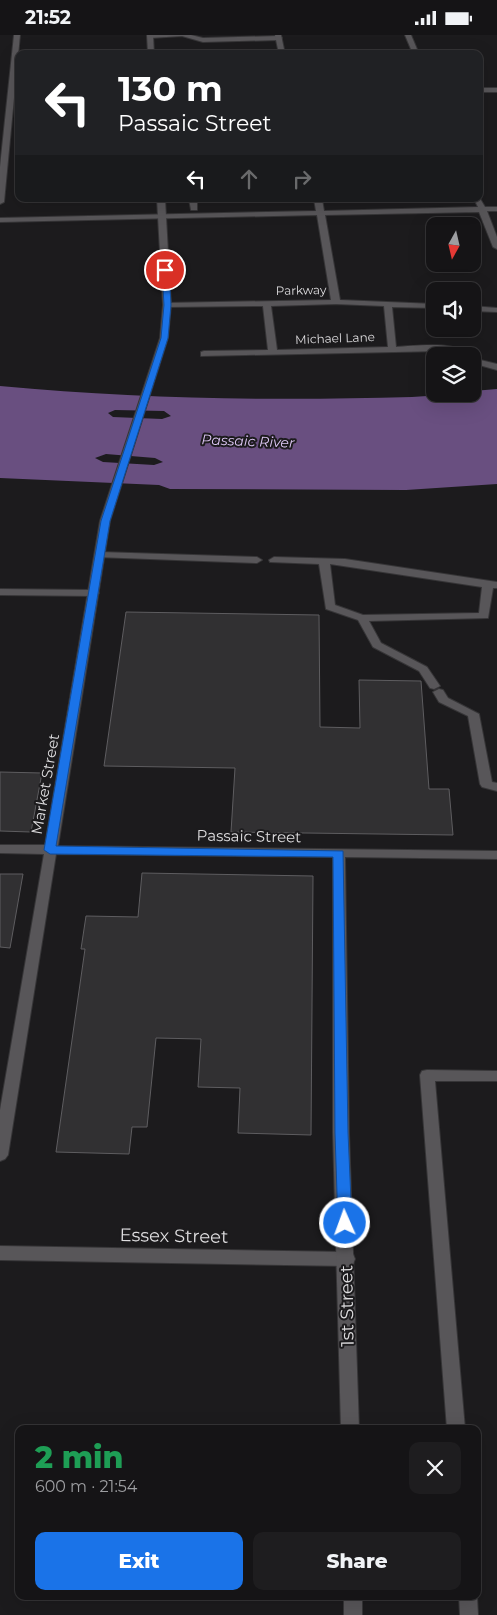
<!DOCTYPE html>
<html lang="en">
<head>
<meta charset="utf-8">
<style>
	body { margin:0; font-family:Montserrat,sans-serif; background:#1e1d1f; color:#f1f3f6; height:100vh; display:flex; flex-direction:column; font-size:19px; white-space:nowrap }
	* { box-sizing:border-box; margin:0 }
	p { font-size:16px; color:#9d9ea1 }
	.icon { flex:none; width:28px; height:28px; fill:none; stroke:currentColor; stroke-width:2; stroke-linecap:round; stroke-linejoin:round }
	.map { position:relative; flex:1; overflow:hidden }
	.drawer { position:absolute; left:15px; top:1390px; width:466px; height:175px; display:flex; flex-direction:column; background:#151416; border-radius:10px; box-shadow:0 5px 20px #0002,0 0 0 1px #343335 }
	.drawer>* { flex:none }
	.guide { position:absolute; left:15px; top:15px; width:468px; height:152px; border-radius:10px; box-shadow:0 5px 20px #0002,0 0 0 1px #343335; background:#202124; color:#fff; overflow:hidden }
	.needle { width:32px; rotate:188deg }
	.tools { position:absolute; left:426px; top:182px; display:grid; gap:10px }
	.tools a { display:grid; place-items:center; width:55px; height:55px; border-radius:10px; background:#151416; box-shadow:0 5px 20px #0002,0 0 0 1px #343335; font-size:25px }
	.pin { position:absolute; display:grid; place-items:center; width:42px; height:42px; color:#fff; margin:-21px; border:2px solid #fff; border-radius:50%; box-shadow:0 1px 5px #0007 }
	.me { position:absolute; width:55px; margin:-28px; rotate:358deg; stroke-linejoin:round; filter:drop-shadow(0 0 4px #0008) }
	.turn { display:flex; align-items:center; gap:18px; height:105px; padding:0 20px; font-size:22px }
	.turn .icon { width:65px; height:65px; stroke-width:2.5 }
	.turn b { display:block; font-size:35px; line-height:42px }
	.lanes { display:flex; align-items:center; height:48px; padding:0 20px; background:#0003; justify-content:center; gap:25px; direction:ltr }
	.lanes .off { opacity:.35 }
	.round { display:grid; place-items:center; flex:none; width:52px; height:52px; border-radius:10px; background:#1e1d1f }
	.headline { display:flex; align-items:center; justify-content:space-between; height:85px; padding:0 20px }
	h1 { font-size:30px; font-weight:800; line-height:38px; color:#1e9e55 }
	.action { display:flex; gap:10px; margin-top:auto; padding:10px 20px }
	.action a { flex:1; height:58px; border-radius:10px; background:#1a73e8; color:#fff; font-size:20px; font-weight:800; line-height:58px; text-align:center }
	.action a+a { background:#1e1d1f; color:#f1f3f6 }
	.status { display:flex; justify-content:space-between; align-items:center; height:35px; padding:0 25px; background:#151416; direction:ltr }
	.status svg { height:14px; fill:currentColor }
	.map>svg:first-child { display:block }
</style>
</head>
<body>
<div class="status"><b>21:52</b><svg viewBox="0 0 49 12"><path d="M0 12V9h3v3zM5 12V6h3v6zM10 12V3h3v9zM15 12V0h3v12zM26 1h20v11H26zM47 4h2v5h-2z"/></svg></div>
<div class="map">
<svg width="497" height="1580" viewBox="0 0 497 1580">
	<rect width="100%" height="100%" fill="#1c1b1d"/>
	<path fill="#694f80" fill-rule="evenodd" d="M0,351C136,364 275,366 412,362C432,361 452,359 472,359L473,356L497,354V449L406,455L170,454L159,450L0,443ZM115,375L164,376L171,381L162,384L113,382L108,378ZM106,419L155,423L163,427L154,430L103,427L95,423Z"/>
	<path fill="#313032" stroke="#5e5d60" d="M126,577L319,580L320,692L360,693L359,645L421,646L429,754H449L453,800L231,797L235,733L104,731Z
		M0,737L42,738L31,797L0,796Z
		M142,838L313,841L311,1100L238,1098L240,1053L198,1052L201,1004L156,1003L147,1092H132L129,1119L56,1117L85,914H81L86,881L138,882Z
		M0,839H23L10,913L0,912Z"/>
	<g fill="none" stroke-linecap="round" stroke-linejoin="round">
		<g stroke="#363537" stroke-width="2">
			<path id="service" d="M148,0H191L203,3L279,1L282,3L279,5L203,7L182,1L150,3Z
				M189,164H197V175H191Z
				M100,517L257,522L262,525L257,528L96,522L95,520Z
				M274,522L345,524L497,547V553H493L488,583L369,586L381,608L427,632L440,651L434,654L430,653L419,636L373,612L358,585L326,574L319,529L270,527L269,525ZM330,529L482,552L479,578L363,580L335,570Z
				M439,654L443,655L448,663L479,679L492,747L497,748V756L482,752L480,749L468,681L439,667L433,657Z
				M427,1035L497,1036V1046H435L465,1394H447L420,1040L422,1036Z
				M459,1561H477L478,1580H460Z"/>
		</g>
		<g stroke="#363537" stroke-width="2">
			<path id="minor" d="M14,0H20L4,167L0,169V132Z
				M275,0H281L285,19H279Z
				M405,0H411L419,19H413Z
				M479,53H497V57H479Z
				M479,162L485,172H497V176H487L497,202V214L493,212L479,177L325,180L340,265L435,269V273L392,272L396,312C416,311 457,305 470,321H460L442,316L201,321V317L204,316L268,315L263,271L167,272H164V268L331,265L317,180L0,187V183L316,176L314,164H322L324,176L478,172L474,164H479ZM336,269L384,271L388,312L277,315L271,271Z
				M472,271L497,273V277L472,276Z
				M472,323L497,329V335L472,328Z
				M0,554L94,555L99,558L94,561L0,560Z
				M0,1211L347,1217L353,1219L355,1224L353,1229L347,1231L0,1225Z"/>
		</g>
		<g stroke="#363537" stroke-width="2">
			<path id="tertiary" d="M147,0H153L154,19H148Z
				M157,164H165L171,270L168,303L110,486L58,811L497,816V824L345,822L349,1098L359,1394H341L333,1098V822L56,819L8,1120L5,1124L0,1126V1075L44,819L0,818V810H45L100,486L160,303L163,270Z
				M344,1561H362V1580H344Z"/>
		</g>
		<use href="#service" fill="#585659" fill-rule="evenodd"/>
		<use href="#minor" fill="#585659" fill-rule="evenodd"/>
		<use href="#tertiary" fill="#585659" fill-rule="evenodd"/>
	</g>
	<path fill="#1a73e8" stroke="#114b97" d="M165,233L169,235L171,270L168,303L110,486L56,811L343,816L348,1098L352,1188L350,1192H340L338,1188L335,1098L333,822L50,819L44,815L101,486L161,303L164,270L162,235Z"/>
	<g text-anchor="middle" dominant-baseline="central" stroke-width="4" stroke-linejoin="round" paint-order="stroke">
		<g font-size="12" fill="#dedddf" stroke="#1c1b1d">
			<text transform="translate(301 255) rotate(-1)">Parkway</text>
			<text transform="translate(335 303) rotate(-2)">Michael Lane</text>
		</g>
		<g font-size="14" font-style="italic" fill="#dec7f5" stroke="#1c1b1d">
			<text transform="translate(248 406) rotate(2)">Passaic River</text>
		</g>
		<g font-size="15" fill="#dedddf" stroke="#1c1b1d">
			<text transform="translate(45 749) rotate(-80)">Market Street</text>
			<text transform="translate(249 801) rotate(1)">Passaic Street</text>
		</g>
		<g font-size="18" fill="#dedddf" stroke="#1c1b1d">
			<text transform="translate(174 1201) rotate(1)">Essex Street</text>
			<text transform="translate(347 1271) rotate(-91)">1st Street</text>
		</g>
	</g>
</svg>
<div class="tools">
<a><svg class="needle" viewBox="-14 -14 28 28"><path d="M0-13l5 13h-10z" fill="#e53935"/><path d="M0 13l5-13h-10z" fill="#9d9ea1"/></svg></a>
<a><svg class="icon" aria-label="sound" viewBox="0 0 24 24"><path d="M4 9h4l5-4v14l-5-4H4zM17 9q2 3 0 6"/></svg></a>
<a><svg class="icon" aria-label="layers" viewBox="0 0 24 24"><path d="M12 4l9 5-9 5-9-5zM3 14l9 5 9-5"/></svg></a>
</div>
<div class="pin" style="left:165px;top:235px;background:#d93025"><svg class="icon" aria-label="arrive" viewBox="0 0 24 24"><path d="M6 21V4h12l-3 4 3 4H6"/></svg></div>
<svg class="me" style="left:345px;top:1188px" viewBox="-20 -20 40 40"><circle r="17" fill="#1a73e8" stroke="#fff" stroke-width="3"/><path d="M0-11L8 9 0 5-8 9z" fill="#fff"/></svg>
<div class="guide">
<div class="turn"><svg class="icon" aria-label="left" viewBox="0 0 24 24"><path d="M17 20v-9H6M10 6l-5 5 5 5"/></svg><div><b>130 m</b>Passaic Street</div></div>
<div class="lanes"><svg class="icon" aria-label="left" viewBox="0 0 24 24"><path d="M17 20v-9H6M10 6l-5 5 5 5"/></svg><svg class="icon off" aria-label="ahead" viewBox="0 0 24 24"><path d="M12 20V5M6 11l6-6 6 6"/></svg><svg class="icon off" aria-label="right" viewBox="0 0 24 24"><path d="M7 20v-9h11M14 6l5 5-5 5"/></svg></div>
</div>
<section class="drawer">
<div class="headline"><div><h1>2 min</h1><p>600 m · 21:54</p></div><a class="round"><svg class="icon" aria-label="close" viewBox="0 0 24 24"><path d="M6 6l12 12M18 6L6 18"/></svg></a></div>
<div class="action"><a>Exit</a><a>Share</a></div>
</section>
</div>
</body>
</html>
